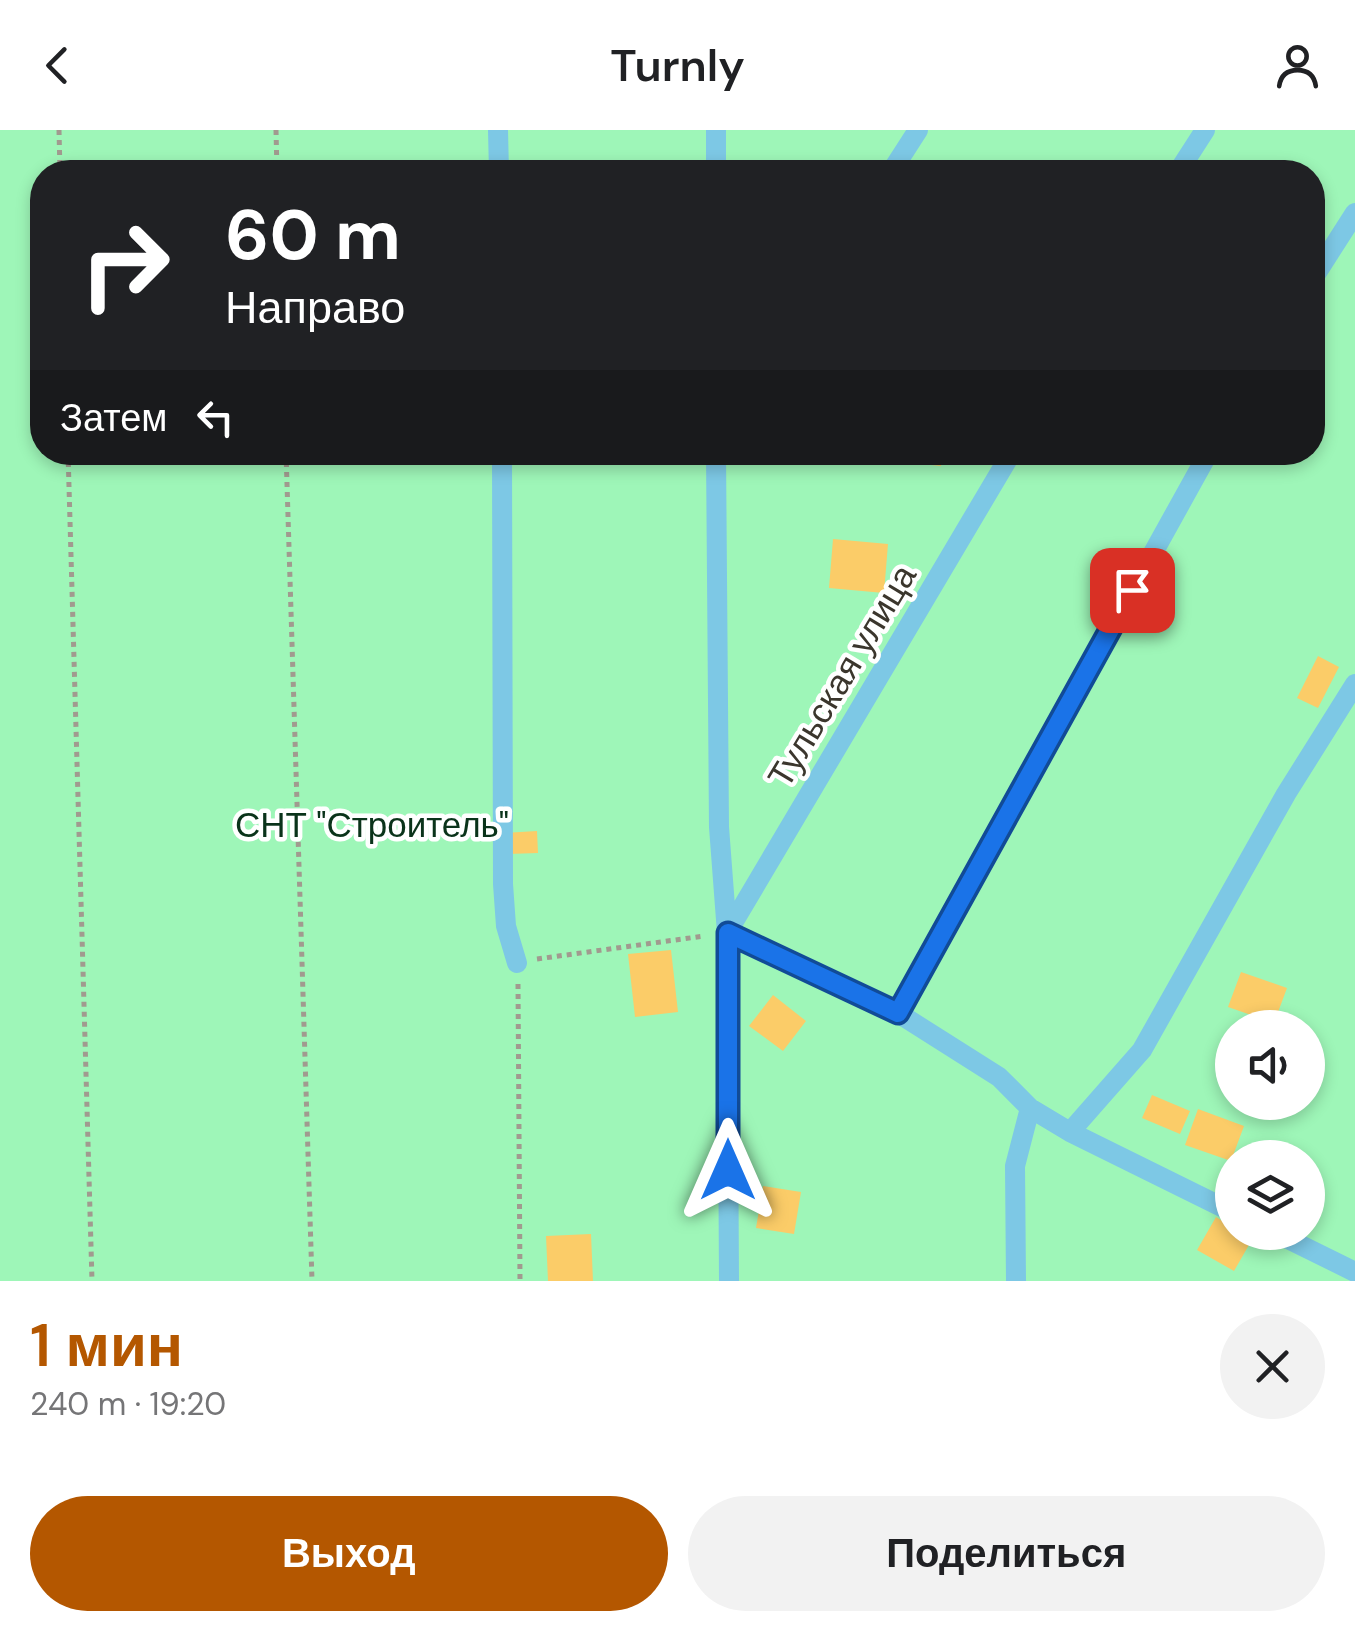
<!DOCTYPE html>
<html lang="ru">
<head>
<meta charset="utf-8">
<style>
	body { margin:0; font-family:"DM Sans",sans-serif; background:#f2f2f2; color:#202124; height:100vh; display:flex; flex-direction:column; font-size:38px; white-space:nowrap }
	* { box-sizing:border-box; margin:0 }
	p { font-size:32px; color:#757577 }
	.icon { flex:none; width:55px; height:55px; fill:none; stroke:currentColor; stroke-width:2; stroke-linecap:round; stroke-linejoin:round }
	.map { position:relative; height:1151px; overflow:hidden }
	.sheet { display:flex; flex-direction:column; background:#fff; flex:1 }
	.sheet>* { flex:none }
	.top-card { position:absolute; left:30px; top:30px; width:1295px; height:305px; border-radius:40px; box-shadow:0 5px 15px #0003; background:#202124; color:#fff; overflow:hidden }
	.controls { position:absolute; left:1215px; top:880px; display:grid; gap:20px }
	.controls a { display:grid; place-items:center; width:110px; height:110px; border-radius:50%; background:#fff; box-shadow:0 5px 15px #0003; font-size:50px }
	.pin { position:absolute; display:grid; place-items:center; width:85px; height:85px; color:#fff; margin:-42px; border-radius:20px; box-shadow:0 5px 15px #0006 }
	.me { position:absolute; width:110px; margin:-55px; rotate:0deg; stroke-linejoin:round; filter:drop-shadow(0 0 8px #0008) }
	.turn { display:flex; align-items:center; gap:35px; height:210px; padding:0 30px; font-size:45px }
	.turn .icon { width:130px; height:130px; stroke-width:2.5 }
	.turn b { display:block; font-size:70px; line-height:85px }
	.then { display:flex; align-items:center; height:95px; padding:0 30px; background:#0003; gap:20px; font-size:38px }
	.round { display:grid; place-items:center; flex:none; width:105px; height:105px; border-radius:52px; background:#f2f2f2 }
	.overview { display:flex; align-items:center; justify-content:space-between; height:170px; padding:0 30px }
	h1 { font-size:60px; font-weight:600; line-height:75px; color:#b45700 }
	.primary-button { display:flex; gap:20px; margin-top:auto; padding:20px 30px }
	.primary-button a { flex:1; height:115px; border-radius:60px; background:#b45700; color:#fff; font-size:40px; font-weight:600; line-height:115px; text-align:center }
	.primary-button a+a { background:#f2f2f2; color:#202124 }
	header { display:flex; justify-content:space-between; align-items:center; height:130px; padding:0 30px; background:#fff; font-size:45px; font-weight:600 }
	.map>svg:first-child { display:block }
</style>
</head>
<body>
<header><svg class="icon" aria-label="back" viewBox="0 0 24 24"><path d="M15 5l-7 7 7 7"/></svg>Turnly<svg class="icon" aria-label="person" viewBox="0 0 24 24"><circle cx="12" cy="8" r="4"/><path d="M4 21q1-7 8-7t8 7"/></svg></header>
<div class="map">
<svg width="1355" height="1151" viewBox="0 0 1355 1151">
	<rect width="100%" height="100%" fill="#fff8eb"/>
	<path fill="#9ef6b8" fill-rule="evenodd" d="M0,0H1355V1151H0ZM42,42H1312V322H42ZM1232,898H1308V972H1232ZM1232,1028H1308V1102H1232Z"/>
	<path fill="#fbcc68" d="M915,322H943L941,336L913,333Z
		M833,409L888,414L884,463L829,458Z
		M1318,526L1339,537L1318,578L1297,568Z
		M537,701L538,723L507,724L506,703Z
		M671,820L678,882L635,887L628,824Z
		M1241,842L1287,858L1274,893L1228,877Z
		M773,865L806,891L783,921L749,896Z
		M1152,965L1190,981L1180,1004L1142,988Z
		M1198,979L1244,996L1231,1031L1185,1015Z
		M763,1056L801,1062L794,1104L756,1098Z
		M1216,1087L1232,1097V1102L1253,1108L1234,1141L1197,1120Z
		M591,1104L593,1151H548L546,1106Z"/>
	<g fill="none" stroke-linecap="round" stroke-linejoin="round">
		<path stroke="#a19a8f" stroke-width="5" stroke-dasharray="5 5" stroke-linecap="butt" d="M59,0L60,42
			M276,0L277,42
			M68,322L92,1151
			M286,322L312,1151
			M537,829L704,806
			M518,854L520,1151"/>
		<path stroke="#7dc8e5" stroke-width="20" d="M498,0L499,42
			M716,42V0
			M891,42L918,0
			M1178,42L1205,0
			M1312,150L1355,83
			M502,322L503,754L506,796L517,833
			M716,322L719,697L727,803
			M727,803L1012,322
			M898,883L1209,322
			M1232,1082L1070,1002L1142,920L1286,664L1355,554
			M1274,1102L1355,1142
			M729,1151L727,803L898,883L999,947L1030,978L1070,1002
			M1016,1151L1015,1036L1030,978"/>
	</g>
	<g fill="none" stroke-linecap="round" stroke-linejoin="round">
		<g stroke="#114b97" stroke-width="25">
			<path id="route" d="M728,1040V803L898,883L1132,460"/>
		</g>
		<use href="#route" stroke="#1a73e8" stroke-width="18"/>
	</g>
	<g text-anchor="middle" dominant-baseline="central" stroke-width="9" stroke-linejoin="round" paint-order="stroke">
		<g font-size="35" fill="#3b362d" stroke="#fff">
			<text transform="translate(842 546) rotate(-59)">Тульская улица</text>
		</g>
		<g font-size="35" fill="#0a331a" stroke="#fff">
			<text x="372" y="695">СНТ "Строитель"</text>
		</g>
	</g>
</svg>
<div class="controls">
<a><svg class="icon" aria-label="sound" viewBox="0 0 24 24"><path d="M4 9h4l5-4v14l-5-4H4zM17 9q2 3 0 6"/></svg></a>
<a><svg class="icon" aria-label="layers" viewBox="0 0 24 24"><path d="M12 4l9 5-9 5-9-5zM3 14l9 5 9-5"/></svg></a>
</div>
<div class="pin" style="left:1132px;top:460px;background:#d93025"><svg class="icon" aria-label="arrive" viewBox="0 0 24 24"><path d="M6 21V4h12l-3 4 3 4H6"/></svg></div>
<svg class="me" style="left:728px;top:1040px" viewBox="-20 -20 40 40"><path d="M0-17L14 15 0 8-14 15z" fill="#1a73e8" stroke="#fff" stroke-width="4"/></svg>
<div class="top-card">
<div class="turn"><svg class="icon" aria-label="right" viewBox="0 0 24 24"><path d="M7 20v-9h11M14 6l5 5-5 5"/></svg><div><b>60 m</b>Направо</div></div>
<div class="then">Затем<svg class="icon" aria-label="left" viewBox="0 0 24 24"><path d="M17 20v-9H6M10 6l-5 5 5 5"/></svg></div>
</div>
</div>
<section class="sheet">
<div class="overview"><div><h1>1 мин</h1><p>240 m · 19:20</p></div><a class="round"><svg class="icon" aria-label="close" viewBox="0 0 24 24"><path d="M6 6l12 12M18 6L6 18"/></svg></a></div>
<div class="primary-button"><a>Выход</a><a>Поделиться</a></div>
</section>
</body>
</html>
